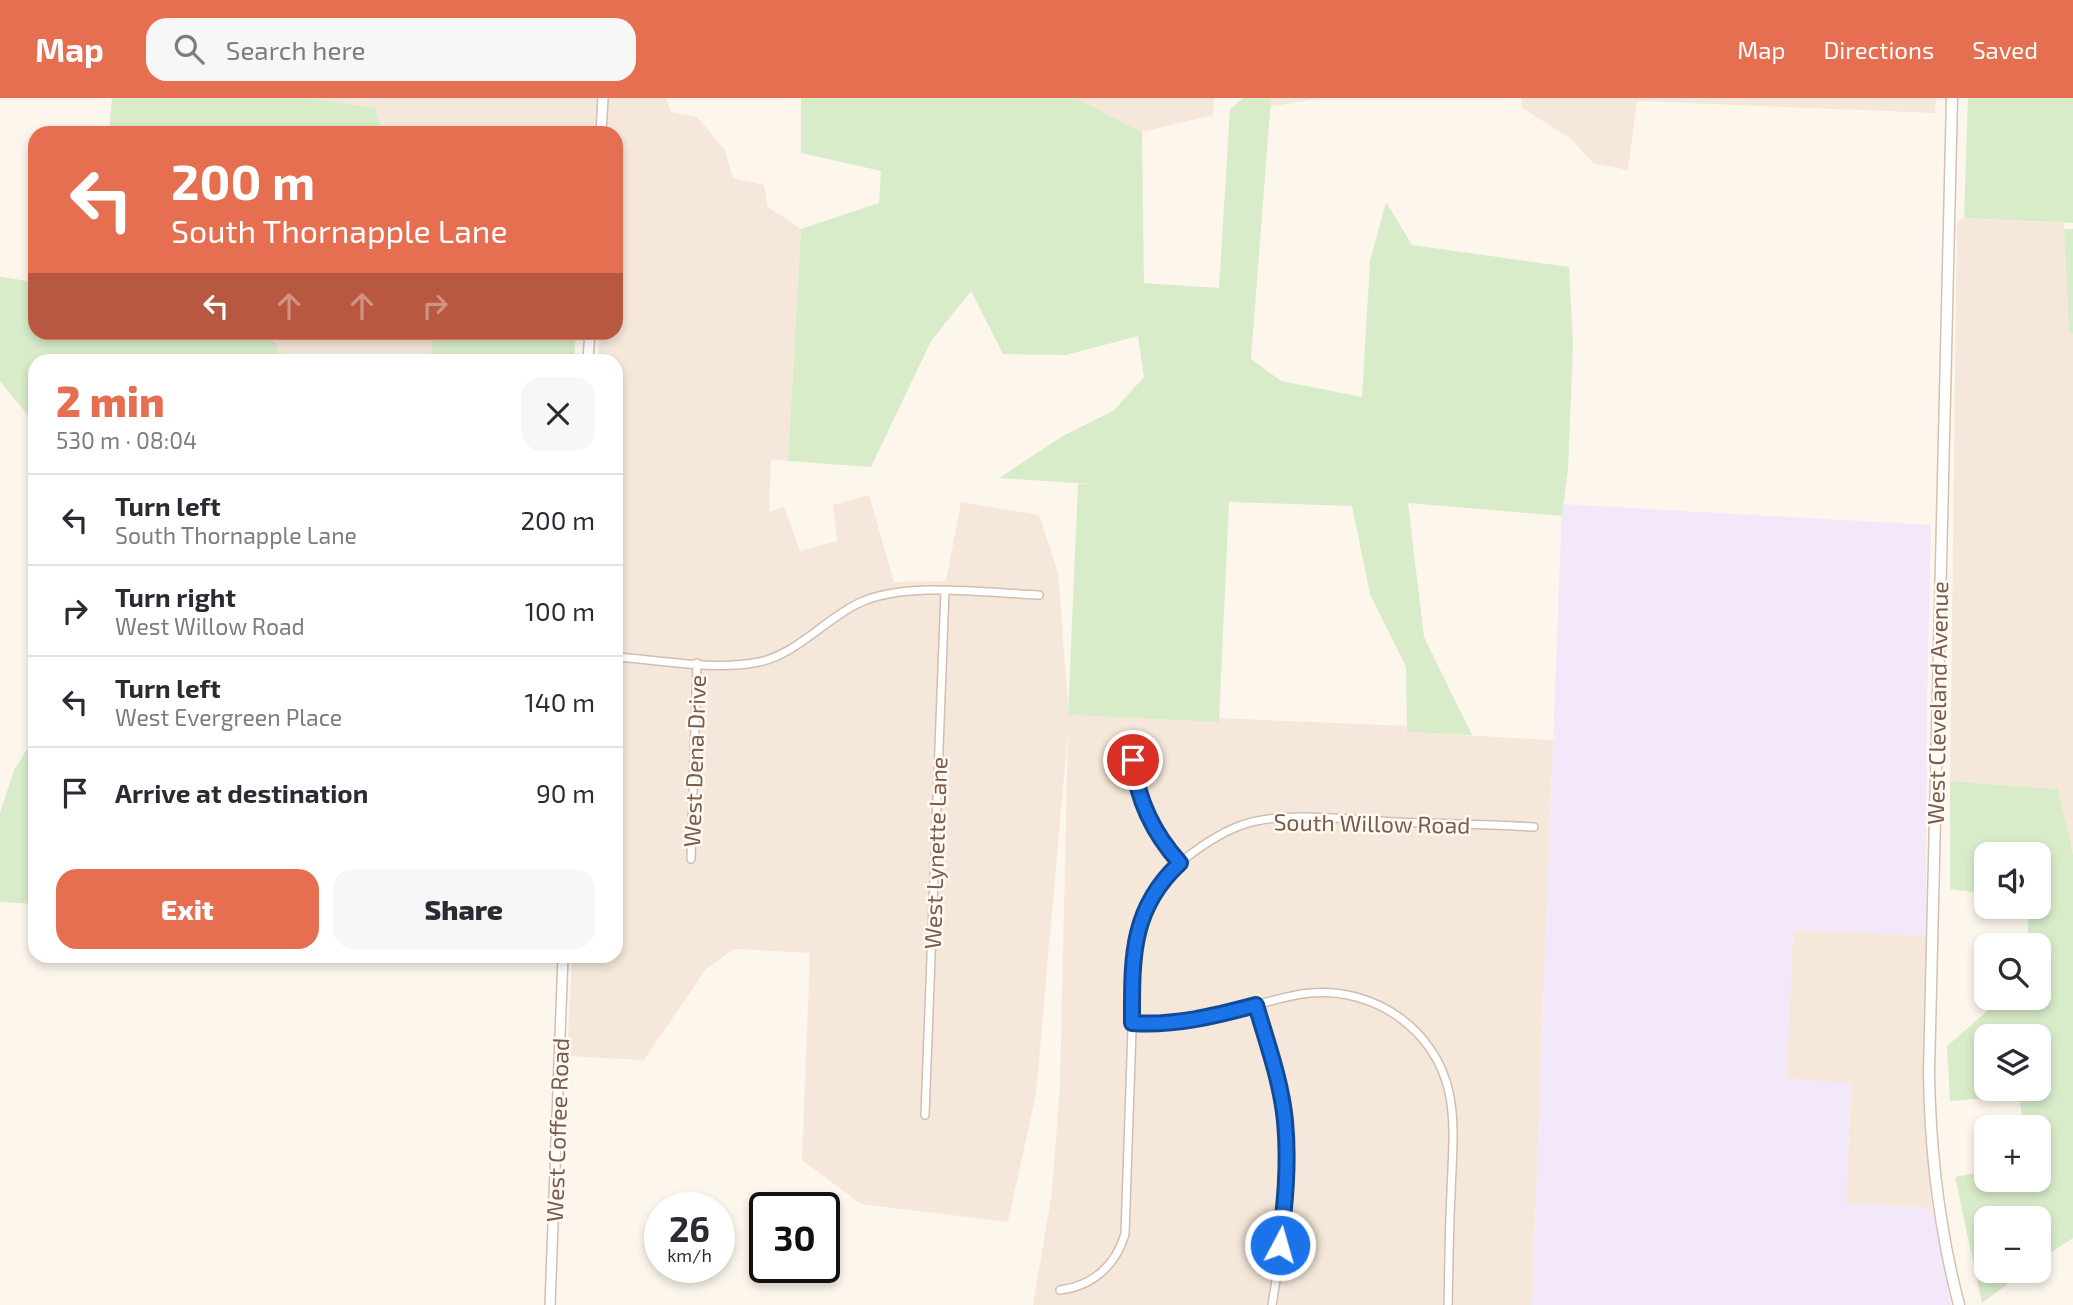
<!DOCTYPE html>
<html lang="en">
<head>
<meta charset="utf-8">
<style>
	body { margin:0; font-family:"Exo 2",sans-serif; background:#f7f7f7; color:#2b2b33; height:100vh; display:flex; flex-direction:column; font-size:26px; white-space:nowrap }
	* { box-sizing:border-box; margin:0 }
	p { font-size:23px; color:#7c7c81 }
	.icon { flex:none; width:38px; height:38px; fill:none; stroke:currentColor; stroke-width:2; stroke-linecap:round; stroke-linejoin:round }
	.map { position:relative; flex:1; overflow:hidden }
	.sheet { position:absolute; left:28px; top:256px; width:595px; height:609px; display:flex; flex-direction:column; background:#fff; border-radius:21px; box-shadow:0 4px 10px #0003 }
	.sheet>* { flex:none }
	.banner { position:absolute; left:28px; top:28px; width:595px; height:214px; border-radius:21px; box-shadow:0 4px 10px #0003; background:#e76f51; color:#fff; overflow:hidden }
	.tools { position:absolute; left:1974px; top:744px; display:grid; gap:14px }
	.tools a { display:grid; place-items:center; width:77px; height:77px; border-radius:14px; background:#fff; box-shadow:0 4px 10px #0003; font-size:35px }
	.speed { position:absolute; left:644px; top:1094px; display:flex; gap:14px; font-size:35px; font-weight:700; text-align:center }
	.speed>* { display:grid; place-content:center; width:91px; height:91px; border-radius:50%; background:#fff; box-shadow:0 4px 10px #0003; line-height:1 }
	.speed small { font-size:18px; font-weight:400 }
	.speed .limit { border:4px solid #111; border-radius:10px; background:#fff; color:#111 }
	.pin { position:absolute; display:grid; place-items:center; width:60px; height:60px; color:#fff; margin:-30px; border:4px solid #fff; border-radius:50%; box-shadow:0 2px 7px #0007 }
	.me { position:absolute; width:77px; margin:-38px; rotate:6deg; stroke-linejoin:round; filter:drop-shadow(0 0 5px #0008) }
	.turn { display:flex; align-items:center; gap:24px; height:147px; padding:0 28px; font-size:32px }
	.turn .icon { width:91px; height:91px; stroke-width:2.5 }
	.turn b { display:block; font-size:49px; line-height:60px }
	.lanes { display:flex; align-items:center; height:66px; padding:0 28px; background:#0003; justify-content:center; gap:35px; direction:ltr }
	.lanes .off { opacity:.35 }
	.round { display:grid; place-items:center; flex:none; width:74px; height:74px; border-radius:21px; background:#f7f7f7 }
	.overview { display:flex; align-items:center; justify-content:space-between; height:119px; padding:0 28px }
	h1 { font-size:42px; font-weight:800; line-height:52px; color:#e76f51 }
	.cta { display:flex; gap:14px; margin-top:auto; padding:14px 28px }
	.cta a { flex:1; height:80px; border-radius:21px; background:#e76f51; color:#fff; font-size:28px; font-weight:800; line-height:80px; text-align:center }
	.cta a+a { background:#f7f7f7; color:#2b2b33 }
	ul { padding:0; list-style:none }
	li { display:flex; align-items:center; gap:21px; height:91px; padding:0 28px; border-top:2px solid #e1e1e2 }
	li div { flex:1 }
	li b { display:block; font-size:26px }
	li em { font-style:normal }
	header { display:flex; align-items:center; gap:42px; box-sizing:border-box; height:98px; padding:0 35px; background:#e76f51; color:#fff }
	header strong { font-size:33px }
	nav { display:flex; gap:38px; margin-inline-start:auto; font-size:24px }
	.search { width:490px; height:63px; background:#f7f7f7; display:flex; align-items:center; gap:18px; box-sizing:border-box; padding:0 24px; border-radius:21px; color:#7c7c81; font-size:26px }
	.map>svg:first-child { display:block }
</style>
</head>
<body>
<header>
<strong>Map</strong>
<div class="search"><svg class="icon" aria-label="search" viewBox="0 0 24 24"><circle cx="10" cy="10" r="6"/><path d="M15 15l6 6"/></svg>Search here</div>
<nav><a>Map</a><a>Directions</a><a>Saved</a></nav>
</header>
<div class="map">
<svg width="2073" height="1207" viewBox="0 0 2073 1207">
	<rect width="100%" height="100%" fill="#fdf6ec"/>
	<path fill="#f5e8da" d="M310,0H666L671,14L697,19L725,52L733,80L764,87L768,109L801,131L788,363L771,361L769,414L784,409L800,453L837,443L833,407L869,397L894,484L946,483L961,404L1039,417L1058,474L1069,617L1218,624L1219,620L1407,628L1408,634L1553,642L1532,1207H1033L1052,1093L1060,987L1068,633L1036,996L1008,1124L861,1106L802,1062L810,855L734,851L706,871L644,962L567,958L572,858H616V262H598L599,235L616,234V35H383L375,10Z
		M1076,0H1214L1213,17L1142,34Z
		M1271,0H1324L1269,9Z
		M1522,0H1936L1935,15L1637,3L1628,72L1593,65L1571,41L1521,9Z
		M1964,120L2064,125L2069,234L2073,235V756L2058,691L1950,683L1957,123Z
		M276,235H433L430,262H280L276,245Z
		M1793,832L1926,838L1925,998L1932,1110L1846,1106L1851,985L1787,981Z"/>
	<path fill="#f3e8fa" d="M1562,406L1931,427L1927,611L1926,838L1793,832L1787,981L1851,985L1846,1106L1932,1110L1951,1207H1532Z"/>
	<path fill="#d8ecc9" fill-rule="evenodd" d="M112,0H310L375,10L383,35H109Z
		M801,0H1076L1142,34L1144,185L1219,190L1230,11L1243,0H1271L1251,261L1281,283L1362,299L1370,163L1386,104L1412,147L1569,169L1573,246L1568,371L1562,418L1408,405L1424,539L1472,637L1407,634L1406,569L1370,496L1352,408L1229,404L1219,624L1068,617L1078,386H1091L999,380L1063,338L1113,313L1144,279L1138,238L1066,257L1003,256L971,193L931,243L871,369L788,363L801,131L879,105L881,73L801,55Z
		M1968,0H2073V125L1964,120Z
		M2064,131H2073V235H2069Z
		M0,179L35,184V234L265,235L276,245L280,262H35V326L0,283Z
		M433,235H576L574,262H430Z
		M35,639V806L0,804V715L14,672Z
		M1950,683L2058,691L2073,756V1140L2039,1162V1120H1986V1172L2025,1173L1982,1205L1955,1079L1986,1073V1082H2039V1029H2020L2023,1023L2019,997L1950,1003L1947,948L2002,900H2039V847H2028V809L2039,808V756H1986V796L1950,791ZM1986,938H2039V990H1986Z"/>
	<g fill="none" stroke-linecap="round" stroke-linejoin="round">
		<g stroke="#d1beb0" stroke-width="10">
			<path id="minor" d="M616,559C660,562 716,573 759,564C797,556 825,521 859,505C906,483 987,495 1039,497
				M1133,643C1134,691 1148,729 1180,765
				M691,761L697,565
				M1256,907C1267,944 1280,982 1285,1021C1292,1083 1282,1146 1272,1207
				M1132,925C1155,926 1178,926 1201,921C1238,915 1272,899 1310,895C1374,889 1435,931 1449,994C1456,1026 1452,1062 1451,1095C1449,1132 1449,1170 1448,1207
				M925,1017L945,493
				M1060,1192C1093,1188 1116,1167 1125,1136L1135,843C1141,809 1160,781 1187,759C1204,746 1222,734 1242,727C1283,712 1351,722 1396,724C1442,726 1488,726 1534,729"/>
		</g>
		<g stroke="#d1beb0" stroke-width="12">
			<path id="tertiary" d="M601,35L603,0
				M588,262L590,234
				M550,1207L563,858"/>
		</g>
		<g stroke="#d6c0b0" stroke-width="13">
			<path id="secondary" d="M1952,0L1929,974C1930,1053 1939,1130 1959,1207"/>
		</g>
		<use href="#minor" stroke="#fff" stroke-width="7"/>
		<use href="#tertiary" stroke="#fff" stroke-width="9"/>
		<use href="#secondary" stroke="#fff" stroke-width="10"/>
	</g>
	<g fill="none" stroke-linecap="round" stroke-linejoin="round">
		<g stroke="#114b97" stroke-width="18">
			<path id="route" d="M1133,662C1137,702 1153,735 1180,765C1130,811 1132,861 1132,925C1175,928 1215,918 1256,907C1267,945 1281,983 1285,1023C1289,1065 1285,1105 1280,1147"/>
		</g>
		<use href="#route" stroke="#1a73e8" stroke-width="12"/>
	</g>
	<g text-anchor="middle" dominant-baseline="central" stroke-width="5" stroke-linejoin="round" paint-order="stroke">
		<g font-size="23" fill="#7a5c4d" stroke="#fffaf3">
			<text transform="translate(1937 605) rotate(-89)">West Cleveland Avenue</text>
			<text transform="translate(694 663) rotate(-88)">West Dena Drive</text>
			<text transform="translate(1372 725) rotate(1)">South Willow Road</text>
			<text transform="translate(935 755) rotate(-88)">West Lynette Lane</text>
			<text transform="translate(557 1032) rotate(-88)">West Coffee Road</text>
		</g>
	</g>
</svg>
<div class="tools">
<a><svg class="icon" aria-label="sound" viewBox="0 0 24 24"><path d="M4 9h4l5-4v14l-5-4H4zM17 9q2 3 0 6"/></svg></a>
<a><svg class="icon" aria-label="search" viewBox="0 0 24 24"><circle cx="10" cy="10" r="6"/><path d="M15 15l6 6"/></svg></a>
<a><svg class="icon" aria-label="layers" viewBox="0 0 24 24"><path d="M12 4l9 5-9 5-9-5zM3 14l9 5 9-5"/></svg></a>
<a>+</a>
<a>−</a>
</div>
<div class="speed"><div>26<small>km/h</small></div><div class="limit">30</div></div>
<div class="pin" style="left:1133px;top:662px;background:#d93025"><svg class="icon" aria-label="arrive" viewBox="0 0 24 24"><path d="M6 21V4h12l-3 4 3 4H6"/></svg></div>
<svg class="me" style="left:1280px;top:1147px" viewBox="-20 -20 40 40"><circle r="17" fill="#1a73e8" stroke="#fff" stroke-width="3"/><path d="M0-11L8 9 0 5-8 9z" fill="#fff"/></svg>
<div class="banner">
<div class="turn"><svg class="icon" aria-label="left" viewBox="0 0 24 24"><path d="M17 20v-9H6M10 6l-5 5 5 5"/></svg><div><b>200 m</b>South Thornapple Lane</div></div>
<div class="lanes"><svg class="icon" aria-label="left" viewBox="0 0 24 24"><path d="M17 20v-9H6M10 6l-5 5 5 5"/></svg><svg class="icon off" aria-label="ahead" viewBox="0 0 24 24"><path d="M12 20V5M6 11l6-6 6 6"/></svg><svg class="icon off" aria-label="ahead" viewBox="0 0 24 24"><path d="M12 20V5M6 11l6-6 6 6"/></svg><svg class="icon off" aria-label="right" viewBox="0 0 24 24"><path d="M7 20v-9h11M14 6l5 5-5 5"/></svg></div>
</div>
<section class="sheet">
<div class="overview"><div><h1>2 min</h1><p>530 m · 08:04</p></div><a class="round"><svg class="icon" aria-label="close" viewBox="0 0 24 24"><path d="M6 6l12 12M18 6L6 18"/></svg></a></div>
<ul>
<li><svg class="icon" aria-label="left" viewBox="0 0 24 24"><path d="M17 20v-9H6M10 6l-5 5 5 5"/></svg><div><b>Turn left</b><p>South Thornapple Lane</p></div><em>200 m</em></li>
<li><svg class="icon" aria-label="right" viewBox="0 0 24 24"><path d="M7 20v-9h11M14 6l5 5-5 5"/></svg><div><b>Turn right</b><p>West Willow Road</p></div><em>100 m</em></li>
<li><svg class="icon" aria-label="left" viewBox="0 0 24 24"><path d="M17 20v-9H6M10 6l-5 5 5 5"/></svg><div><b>Turn left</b><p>West Evergreen Place</p></div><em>140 m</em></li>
<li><svg class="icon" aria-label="arrive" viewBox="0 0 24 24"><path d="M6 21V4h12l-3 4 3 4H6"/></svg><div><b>Arrive at destination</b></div><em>90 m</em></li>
</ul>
<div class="cta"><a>Exit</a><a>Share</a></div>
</section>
</div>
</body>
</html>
